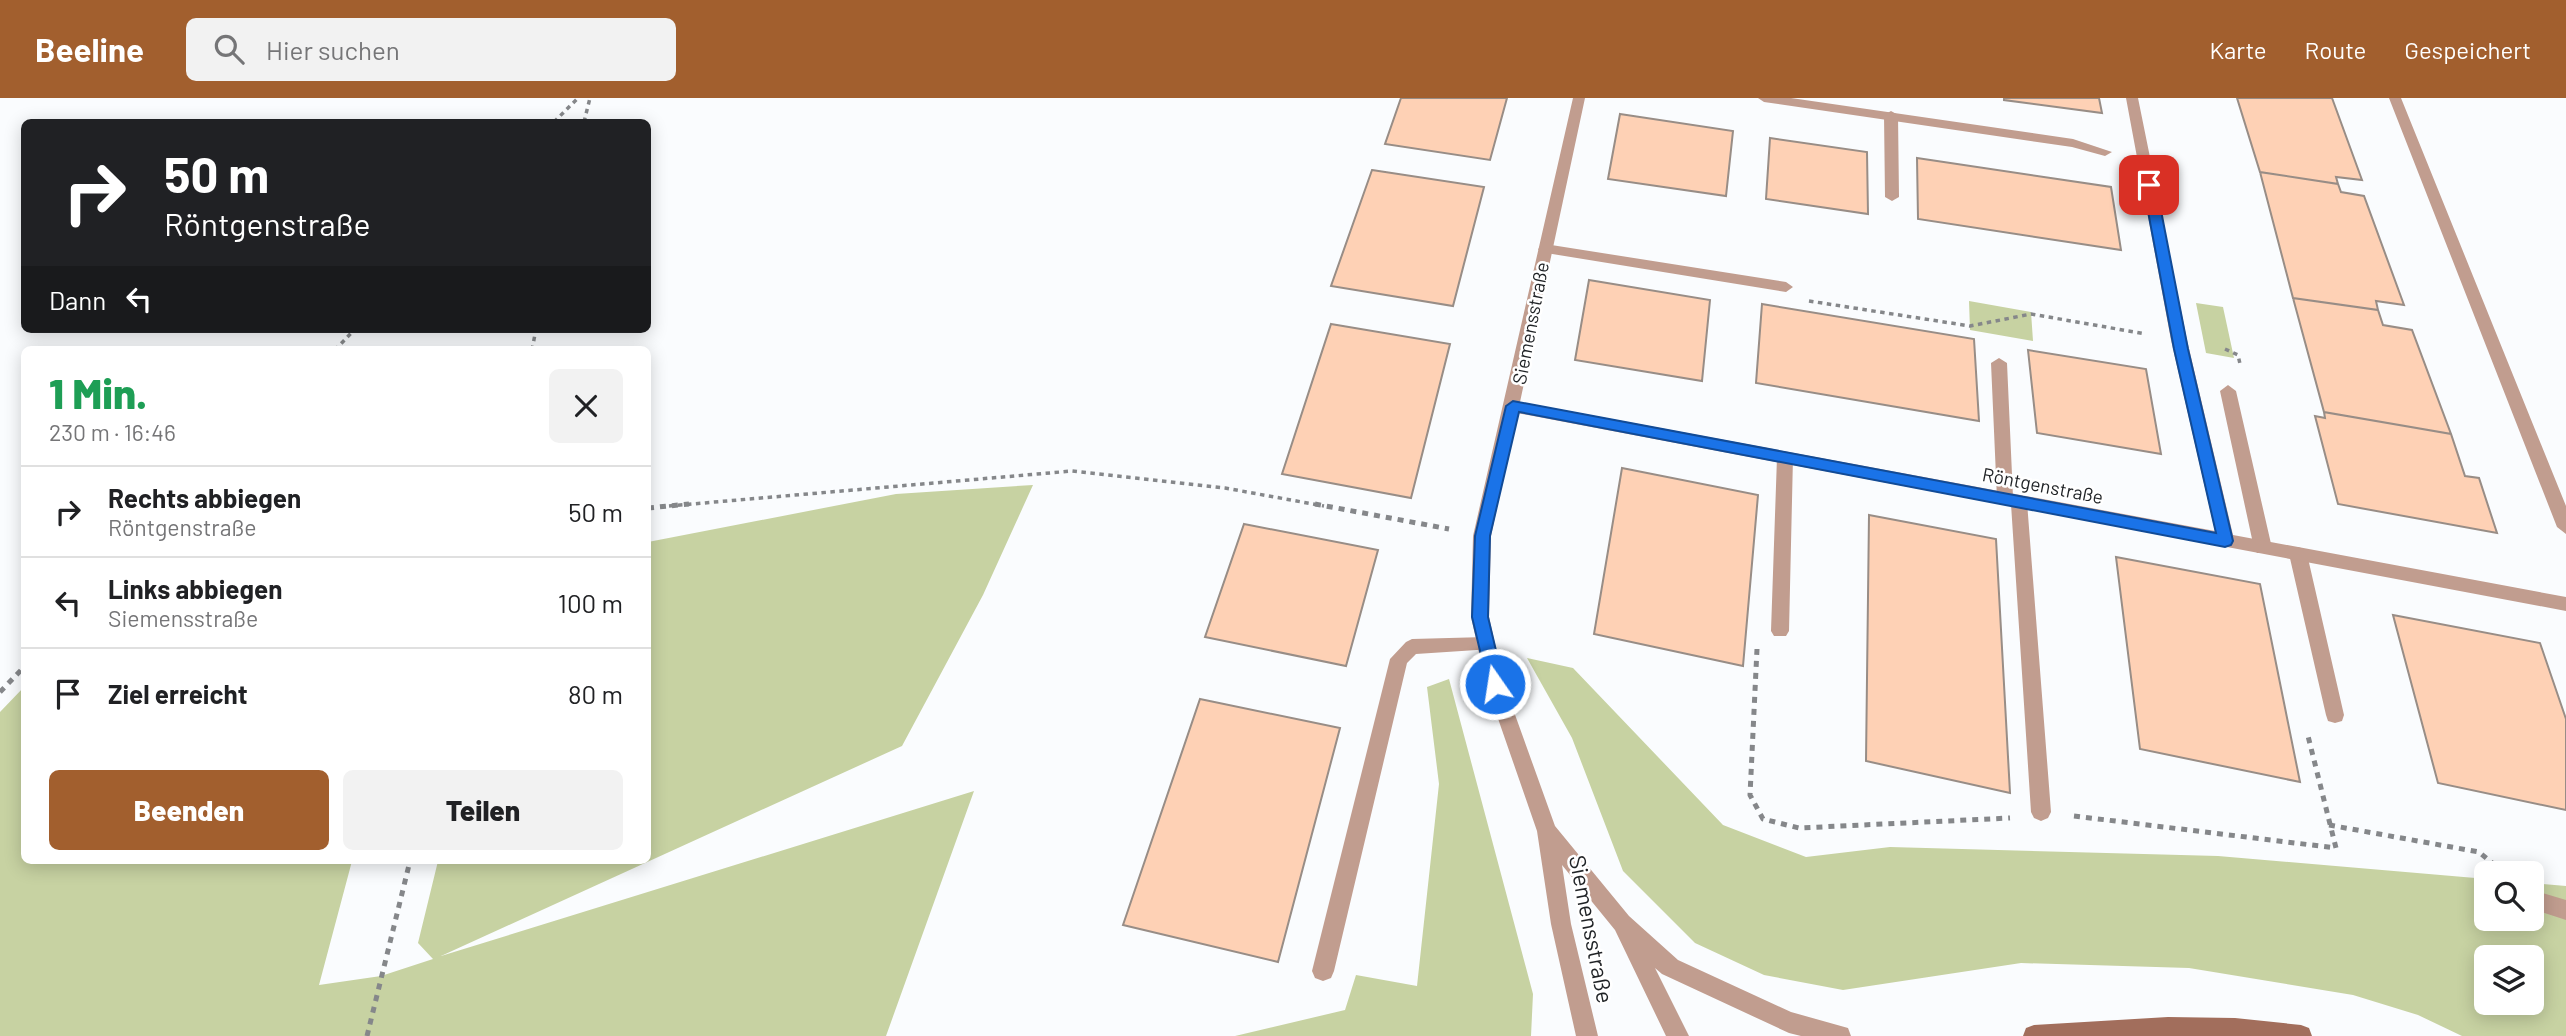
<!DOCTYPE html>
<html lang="de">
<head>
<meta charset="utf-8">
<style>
	body { margin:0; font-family:Barlow,sans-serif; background:#f2f2f2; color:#202124; height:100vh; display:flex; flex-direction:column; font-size:26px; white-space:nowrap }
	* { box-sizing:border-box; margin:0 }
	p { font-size:23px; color:#757577 }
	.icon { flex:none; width:38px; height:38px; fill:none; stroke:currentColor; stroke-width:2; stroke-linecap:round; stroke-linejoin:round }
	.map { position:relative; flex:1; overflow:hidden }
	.sheet { position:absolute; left:21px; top:248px; width:630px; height:518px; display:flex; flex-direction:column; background:#fff; border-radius:10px; box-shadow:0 4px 18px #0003 }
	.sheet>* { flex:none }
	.top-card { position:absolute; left:21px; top:21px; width:630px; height:214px; border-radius:10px; box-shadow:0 4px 18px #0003; background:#202124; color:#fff; overflow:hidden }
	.controls { position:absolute; left:2474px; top:763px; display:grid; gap:14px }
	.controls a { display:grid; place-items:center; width:70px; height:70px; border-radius:10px; background:#fff; box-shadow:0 4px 18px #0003; font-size:35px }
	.pin { position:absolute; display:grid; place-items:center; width:60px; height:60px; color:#fff; margin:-30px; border-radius:14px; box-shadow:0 4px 10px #0006 }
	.me { position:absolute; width:77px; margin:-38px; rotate:347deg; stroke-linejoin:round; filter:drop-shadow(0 0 5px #0008) }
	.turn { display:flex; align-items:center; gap:24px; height:147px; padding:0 28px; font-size:32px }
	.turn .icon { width:91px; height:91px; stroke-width:2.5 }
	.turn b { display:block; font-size:49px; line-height:60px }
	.then { display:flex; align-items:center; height:66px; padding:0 28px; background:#0003; gap:14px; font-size:26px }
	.round { display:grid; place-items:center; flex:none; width:74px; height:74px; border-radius:10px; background:#f2f2f2 }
	.summary { display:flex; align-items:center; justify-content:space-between; height:119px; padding:0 28px }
	h1 { font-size:42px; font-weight:800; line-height:52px; color:#1e9e55 }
	.primary-button { display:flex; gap:14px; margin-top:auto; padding:14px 28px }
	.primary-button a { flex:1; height:80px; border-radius:10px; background:#a25f2e; color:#fff; font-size:28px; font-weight:800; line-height:80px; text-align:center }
	.primary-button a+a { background:#f2f2f2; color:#202124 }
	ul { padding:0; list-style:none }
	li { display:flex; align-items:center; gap:21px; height:91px; padding:0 28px; border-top:2px solid #e0e0e0 }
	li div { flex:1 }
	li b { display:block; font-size:26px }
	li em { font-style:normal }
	header { display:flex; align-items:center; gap:42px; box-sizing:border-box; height:98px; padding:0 35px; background:#a25f2e; color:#fff }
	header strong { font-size:33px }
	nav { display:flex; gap:38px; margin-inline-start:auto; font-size:24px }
	.search { width:490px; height:63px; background:#f2f2f2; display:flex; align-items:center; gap:18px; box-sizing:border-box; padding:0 24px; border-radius:10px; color:#757577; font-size:26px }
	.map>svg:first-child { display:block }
</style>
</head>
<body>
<header>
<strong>Beeline</strong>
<div class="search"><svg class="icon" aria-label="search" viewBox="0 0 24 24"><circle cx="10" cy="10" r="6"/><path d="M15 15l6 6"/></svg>Hier suchen</div>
<nav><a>Karte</a><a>Route</a><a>Gespeichert</a></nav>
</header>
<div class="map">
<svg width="2566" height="938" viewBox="0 0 2566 938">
	<rect width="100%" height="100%" fill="#fafcfe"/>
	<path fill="#c7d2a2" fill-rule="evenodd" d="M1969,203L2031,214L2033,243L1970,232Z
		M2196,205L2223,209L2234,260L2206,255Z
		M1033,387L983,497L902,648L441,858L974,693L886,938H0V614L24,589V763H352L319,887L381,878L433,861L418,845L438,763H648V444L896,396Z
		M1527,560L1573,570L1723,727L1806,759L1890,749L2218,758L2487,781V821H2532V785L2566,788V938H2462L2418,917L2353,897L2189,870L2021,865L1843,892L1764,877L1695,845L1623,773L1572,640ZM2487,859H2532V905H2487Z
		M1449,581L1533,896L1531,938H1235L1345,912L1356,877L1417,888L1439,686L1427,589Z"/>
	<path fill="#fed1b5" stroke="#988d86" stroke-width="2" d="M1401,0H1507L1490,62L1385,46Z
		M2004,0H2099L2102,15L2004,2Z
		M2237,0H2332L2362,82L2336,79L2338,86L2260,74Z
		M1620,16L1733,33L1726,98L1608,81Z
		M1770,40L1867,54L1868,116L1766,101Z
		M1917,60L2111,89L2121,152L1918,121Z
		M1372,72L1484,89L1453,208L1331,188Z
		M2260,74L2338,86L2341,94L2364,98L2404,207L2376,203L2378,212L2293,200Z
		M1589,182L1710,202L1702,283L1575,262Z
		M2293,200L2378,212L2383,227L2412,232L2451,336L2324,314Z
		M1762,206L1974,241L1979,323L1756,285Z
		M1331,226L1450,246L1411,400L1282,376Z
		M2028,252L2146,271L2161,356L2037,335Z
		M2324,314L2451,336L2465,378L2479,380L2497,435L2338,406L2315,318L2325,320Z
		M1622,370L1758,397L1743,568L1594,536Z
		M1869,417L1996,441L2010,695L1866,663Z
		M1244,426L1378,452L1346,568L1205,539Z
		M2116,459L2260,486L2300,684L2140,651Z
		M2393,517L2540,545L2566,621V712L2438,685Z
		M1200,601L1340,630L1278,864L1123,827Z"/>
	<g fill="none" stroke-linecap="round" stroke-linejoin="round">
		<path stroke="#85878a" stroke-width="3.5" stroke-dasharray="4.5 4.5" stroke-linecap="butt" d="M554,24L578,0
			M584,24L590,0
			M1809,203L1970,228L2031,216L2146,236
			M2225,251L2238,257L2240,266
			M335,252L355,231
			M532,252L536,231
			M669,408L1072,373L1225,390L1324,408"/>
		<path stroke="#85878a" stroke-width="5" stroke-dasharray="6 6" stroke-linecap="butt" d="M1315,406L1449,431
			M648,410L689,406
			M1757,551L1750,697L1763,721L1799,730L2010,720
			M0,594L24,569
			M2074,718L2336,750L2307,634
			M2329,727L2479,754L2504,775
			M367,938L410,763"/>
		<path fill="#c19d8f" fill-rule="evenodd" d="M1891,13L1898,17L1899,99L1892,103L1885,99L1884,17Z
			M1545,146L1786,184L1793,189L1786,194L1540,154L1538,151Z
			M1999,260L2007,265L2013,399H2025L2027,404L2051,714L2048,720L2041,723L2034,720L2031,714L2011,406H1999L1997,401L1991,265Z
			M2228,287L2236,293L2272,450L2269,455H2257L2254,450L2220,293Z
			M1785,353L1793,359L1789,533L1786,538H1774L1771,533L1777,359Z
			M2298,449L2304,451L2307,456L2344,617L2342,623L2335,625L2328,623L2326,617L2289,456L2292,451Z
			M1486,539L1492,541L1495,546L1492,551L1416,556L1407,565L1334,873L1331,880L1323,883L1315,880L1312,873L1390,561L1406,544L1412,541Z
			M2536,793L2566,802V822L2532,811V795Z"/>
		<path fill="#c19d8f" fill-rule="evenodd" d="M1573,0H1585L1520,304L2215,433L2171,242L2126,0H2138L2187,242L2233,437L2566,499V513L1517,315L1491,438L1489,519L1504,586L1555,728L1629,818L1678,862L1791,914L1848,930L1851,938H1801L1789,935L1662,876L1655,870L1689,938H1666L1615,832L1562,767L1571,826L1598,938H1576L1551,826L1537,733L1486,586L1471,519L1473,438Z
			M1758,0H1791L2073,41L2112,54L2105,58L2072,49L1764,4Z
			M2389,0H2401L2566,408V436L2557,429Z"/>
		<path fill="#a26e5c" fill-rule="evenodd" d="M2168,919L2235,920L2301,927L2309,930L2312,938H2023L2026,930L2034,927Z"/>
	</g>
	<path fill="#1a73e8" stroke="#114b97" stroke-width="2" d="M2149,83L2156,87L2188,251L2233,443L2231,447L2225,449L1519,314L1490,438L1488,519L1504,586L1501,591H1489L1472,519L1475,438L1506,308L1513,303L2216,435L2174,251L2143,87Z"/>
	<g text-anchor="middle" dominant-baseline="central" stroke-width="5" stroke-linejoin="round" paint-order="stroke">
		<g font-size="19" fill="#1f2225" stroke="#fff">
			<text transform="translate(1530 225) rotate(-79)">Siemensstraße</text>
			<text transform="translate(2043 387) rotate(11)">Röntgenstraße</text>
		</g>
		<g font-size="23" fill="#1f2225" stroke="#fff">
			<text transform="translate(1592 831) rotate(79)">Siemensstraße</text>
		</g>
	</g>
</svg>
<div class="controls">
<a><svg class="icon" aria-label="search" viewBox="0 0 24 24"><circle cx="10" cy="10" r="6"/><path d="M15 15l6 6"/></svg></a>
<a><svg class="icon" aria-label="layers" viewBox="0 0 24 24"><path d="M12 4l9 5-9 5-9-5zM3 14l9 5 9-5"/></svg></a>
</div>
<div class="pin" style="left:2149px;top:87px;background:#d93025"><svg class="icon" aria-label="arrive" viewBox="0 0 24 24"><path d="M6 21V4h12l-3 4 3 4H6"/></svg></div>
<svg class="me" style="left:1495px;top:586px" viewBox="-20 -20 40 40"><circle r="17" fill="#1a73e8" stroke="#fff" stroke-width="3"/><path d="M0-11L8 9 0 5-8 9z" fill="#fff"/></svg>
<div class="top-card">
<div class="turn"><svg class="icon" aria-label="right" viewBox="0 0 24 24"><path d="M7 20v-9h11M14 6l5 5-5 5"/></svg><div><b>50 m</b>Röntgenstraße</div></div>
<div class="then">Dann<svg class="icon" aria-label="left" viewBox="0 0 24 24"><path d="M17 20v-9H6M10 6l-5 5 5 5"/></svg></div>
</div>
<section class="sheet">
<div class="summary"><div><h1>1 Min.</h1><p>230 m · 16:46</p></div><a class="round"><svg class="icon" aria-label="close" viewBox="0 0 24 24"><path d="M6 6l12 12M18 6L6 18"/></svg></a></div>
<ul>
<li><svg class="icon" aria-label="right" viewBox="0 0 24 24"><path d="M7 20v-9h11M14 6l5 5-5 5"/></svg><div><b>Rechts abbiegen</b><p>Röntgenstraße</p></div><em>50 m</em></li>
<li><svg class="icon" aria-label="left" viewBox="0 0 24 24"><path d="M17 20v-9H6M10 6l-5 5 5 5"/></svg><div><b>Links abbiegen</b><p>Siemensstraße</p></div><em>100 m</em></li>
<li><svg class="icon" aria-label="arrive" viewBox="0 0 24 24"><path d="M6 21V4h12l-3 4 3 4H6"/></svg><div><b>Ziel erreicht</b></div><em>80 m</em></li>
</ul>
<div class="primary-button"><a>Beenden</a><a>Teilen</a></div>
</section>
</div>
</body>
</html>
